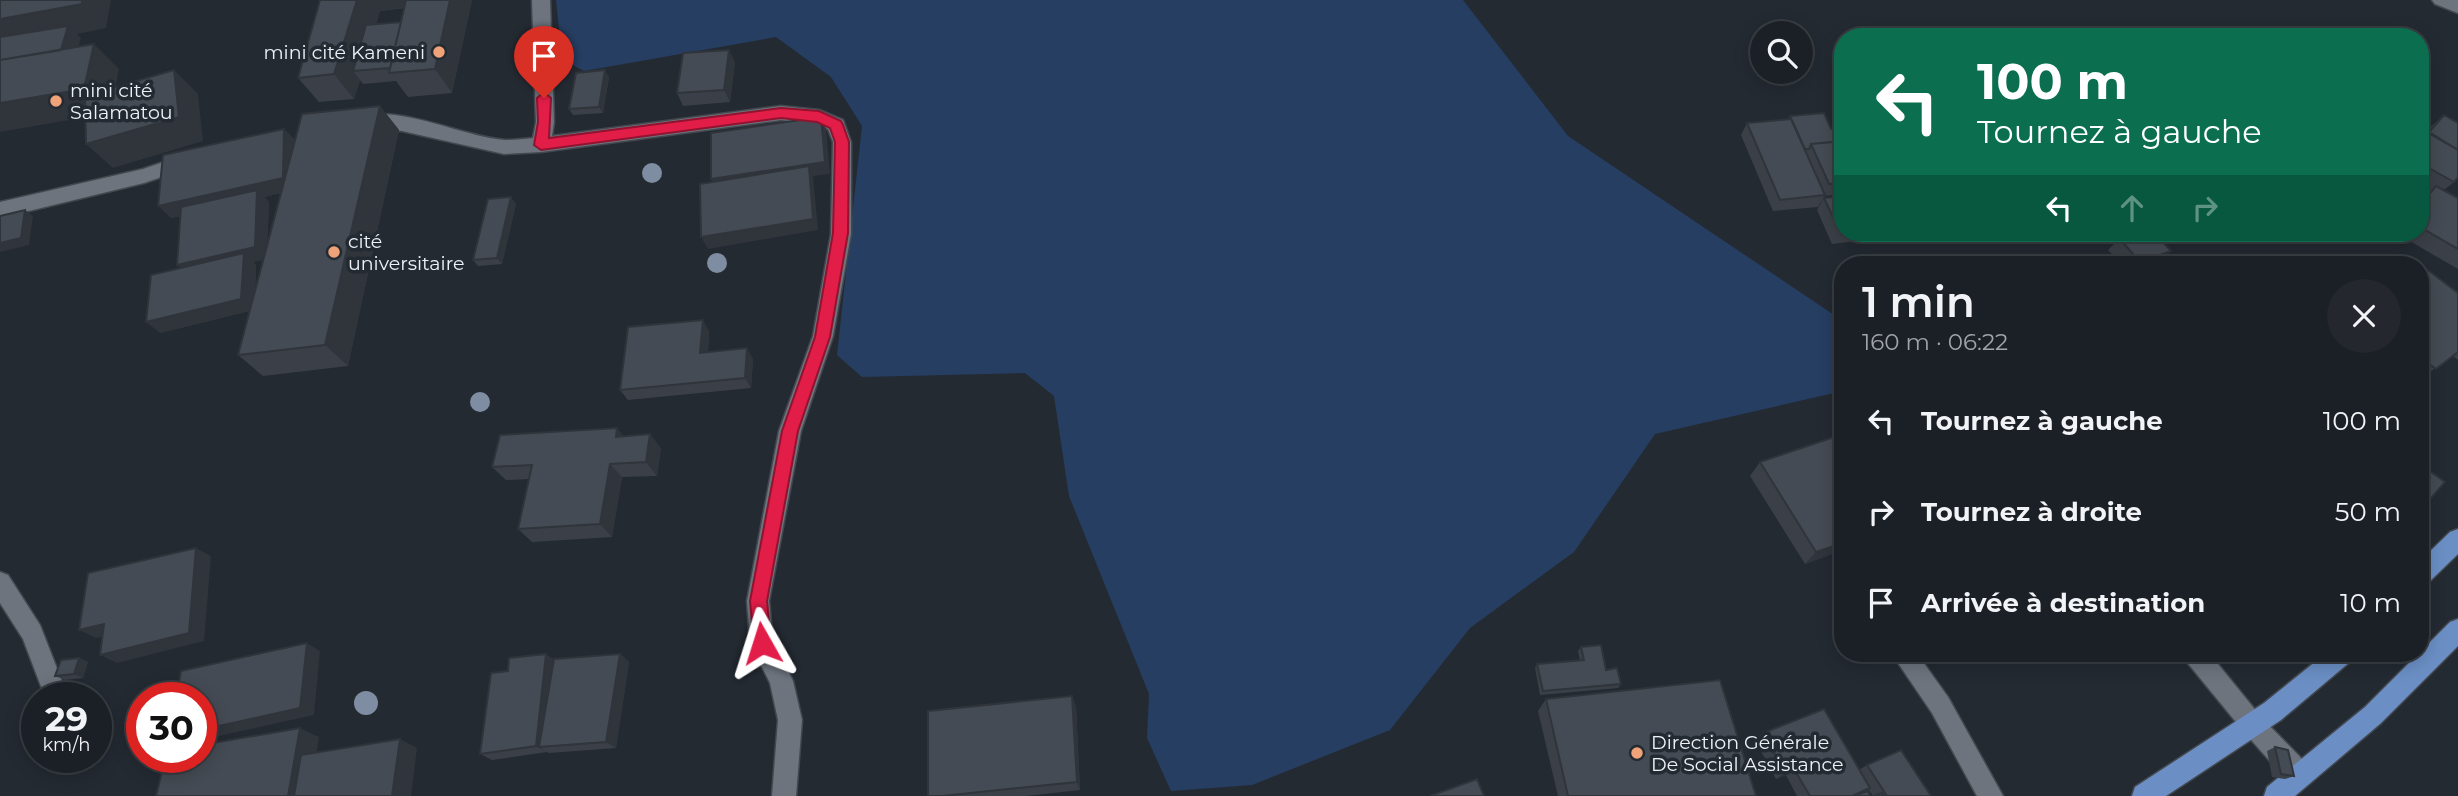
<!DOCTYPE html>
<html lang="fr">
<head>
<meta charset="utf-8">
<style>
	body { margin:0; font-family:Montserrat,sans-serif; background:#24282e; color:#f1f3f6; height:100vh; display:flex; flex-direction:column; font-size:26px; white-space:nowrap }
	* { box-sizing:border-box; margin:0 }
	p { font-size:23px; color:#a0a3a7 }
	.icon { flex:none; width:38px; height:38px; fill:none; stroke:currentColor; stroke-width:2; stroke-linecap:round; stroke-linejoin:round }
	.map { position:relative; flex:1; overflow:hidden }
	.drawer { position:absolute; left:1834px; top:256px; width:595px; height:406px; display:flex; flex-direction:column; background:#1b2026; border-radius:28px; box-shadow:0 4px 18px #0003,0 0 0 2px #393e43 }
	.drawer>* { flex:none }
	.guide { position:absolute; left:1834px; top:28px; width:595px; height:214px; border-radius:28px; box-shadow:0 4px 18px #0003,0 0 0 2px #393e43; background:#0b6e4f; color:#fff; overflow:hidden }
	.controls { position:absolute; left:1750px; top:21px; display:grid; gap:14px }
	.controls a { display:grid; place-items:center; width:63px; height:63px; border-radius:50%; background:#1b2026; box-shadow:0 4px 18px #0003,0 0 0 2px #393e43; font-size:35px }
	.speed { position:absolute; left:21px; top:682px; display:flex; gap:14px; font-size:35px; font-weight:700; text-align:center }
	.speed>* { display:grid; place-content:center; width:91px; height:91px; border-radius:50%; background:#1b2026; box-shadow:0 4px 18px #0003,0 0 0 2px #393e43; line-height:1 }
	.speed small { font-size:18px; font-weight:400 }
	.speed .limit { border:10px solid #d22; background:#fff; color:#111 }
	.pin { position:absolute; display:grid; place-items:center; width:60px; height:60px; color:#fff; margin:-72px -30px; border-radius:50% 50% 50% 0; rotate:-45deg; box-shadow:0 0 7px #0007 }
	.pin .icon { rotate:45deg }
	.me { position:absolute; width:77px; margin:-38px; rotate:354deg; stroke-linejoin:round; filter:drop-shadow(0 0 5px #0008) }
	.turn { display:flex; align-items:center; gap:24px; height:147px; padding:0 28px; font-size:32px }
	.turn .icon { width:91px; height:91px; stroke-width:2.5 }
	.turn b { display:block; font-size:49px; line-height:60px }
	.lanes { display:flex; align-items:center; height:66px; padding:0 28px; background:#0003; justify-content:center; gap:35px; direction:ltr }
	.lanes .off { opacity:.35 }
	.round { display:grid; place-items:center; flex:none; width:74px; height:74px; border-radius:37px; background:#24282e }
	.summary { display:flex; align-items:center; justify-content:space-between; height:119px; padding:0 28px }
	h1 { font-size:42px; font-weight:600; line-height:52px }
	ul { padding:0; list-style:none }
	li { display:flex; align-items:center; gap:21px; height:91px; padding:0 28px }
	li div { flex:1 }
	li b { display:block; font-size:26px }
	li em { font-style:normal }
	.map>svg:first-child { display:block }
</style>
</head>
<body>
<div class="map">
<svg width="2458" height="796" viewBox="0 0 2458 796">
	<rect width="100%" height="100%" fill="#242a32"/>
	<path fill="#263e62" d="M556,0H1463L1568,136L1843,321V391L1655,434L1574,552L1470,628L1390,730L1252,785L1171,791L1147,738L1149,694L1069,496L1054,396L1025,373L862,377L837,355L862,126L831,77L776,37L584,71L562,59Z"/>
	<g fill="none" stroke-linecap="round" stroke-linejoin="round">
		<g stroke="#43484f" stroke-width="3">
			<path id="minor" d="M532,0H550L554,122L552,136L781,106L819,110L843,120L851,142V234L833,336L801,431L769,601L773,642L793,681L802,720L796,796H772L778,720L770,683L750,643L747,601L779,431L813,336L831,234L833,142L828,129L816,124L781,120L541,152L504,154L402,131L358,127L356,122L358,117C399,104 463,137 505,140C514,140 524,139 533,138L536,122Z
				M2432,0H2458V13L2435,4Z
				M187,154L194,156L196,161L194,166L144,183L0,218V202L143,169Z
				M0,572L8,575L40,625L65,689L61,697H45L23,639L0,603Z
				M1907,653L1918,655L1948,697L2003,796H1977L1932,713L1898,663L1902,655Z
				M2182,653H2209L2261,717L2302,759L2305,768L2302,777L2293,780L2284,777L2245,733L2186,661Z"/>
		</g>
		<g stroke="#43484f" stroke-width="3">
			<path id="major" d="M2458,529V554L2428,583L2420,586V561L2450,532Z
				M2458,619V646L2381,723L2295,796H2264L2267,787L2365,707L2450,622Z
				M2326,653H2355L2351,661L2281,720L2166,796H2132L2135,787L2264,703Z"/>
		</g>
		<use href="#minor" fill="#6d747e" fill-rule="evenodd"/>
		<use href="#major" fill="#6b8fc5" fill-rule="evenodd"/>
	</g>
	<g fill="#7f8da2">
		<circle cx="652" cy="173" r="10"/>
		<circle cx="717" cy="263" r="10"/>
		<circle cx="480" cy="402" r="10"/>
		<circle cx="366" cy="703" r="12"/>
	</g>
	<path fill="#3b4048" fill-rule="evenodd" d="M320,0H472L452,93L408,97L396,81L363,84L360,80L354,99L319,102L298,78ZM405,8L401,22L376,24L380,11Z
		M735,62L730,102L683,106L677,93Z
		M609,77L603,113L573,115L569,109Z
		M380,106L399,130L348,366L263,376L238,355L249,311L160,333L181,268V216L171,218L284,129L295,140ZM281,193L267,244L269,202L264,197ZM263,260L255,292L256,265L253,262Z
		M2444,115L2454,182L2444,190L2458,198V269L2396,233H2420V200L2432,190L2420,183V129L2425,132Z
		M1790,116L1831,129L1843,128V194L1825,196L1818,207L1773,211L1741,135L1747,123L1788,120Z
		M1843,196V233H1922L1832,244L1817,210L1824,198Z
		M516,204L502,264L478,266L473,260Z
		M2104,233H2155L2171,251L2161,261L2164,264H2121L2108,250L2114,244Z
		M2420,276L2458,293V360L2453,356L2420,379Z
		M709,331L708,352L753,359L751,388L628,400L620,390Z
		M623,436L661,448L657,476L622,477L612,537L532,542L518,529L529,479L506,480L492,467Z
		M1760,462L1843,550L1805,564L1750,476Z
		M1581,647L1606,670L1621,684L1618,688L1540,695L1535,668L1537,664L1580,661L1578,651Z
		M620,654L629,662L616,748L549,753L547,752L492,760L480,754L508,671L554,660Z
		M79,658L88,662L83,678L65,680L55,676Z
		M1546,699L1756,796H1558L1538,711Z
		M1076,706L1080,790L1026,796H928Z
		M1763,733L1859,770L1867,765L1931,796H1873L1868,789L1858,794L1870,796H1797L1786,775L1776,779L1755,740Z
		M2275,747L2294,776L2285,779L2272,777L2267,751Z"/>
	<path fill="#30343b" d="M82,0H111L106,28L77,34L81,38L70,76L0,49V19Z
		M357,0H426L429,4L380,11L362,71H353L360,80L354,99L334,74Z
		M450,0H472L452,93L435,69Z
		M94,44L119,69L110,113L0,132V103Z
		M729,50L735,62L730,102L724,90Z
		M174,70L198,94L203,141L113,168L86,144Z
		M605,70L609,77L603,113L599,107Z
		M380,106L399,130L348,366L325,345Z
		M821,117L826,129L830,174L813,176L818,230L708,249L701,237L718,191L711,179Z
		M284,129L296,141L294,190L264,197L269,202L267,259L253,262L256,265L254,310L160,333L146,322L190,276L177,265L257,198L171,218L158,206Z
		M511,197L516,204L502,264L497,258Z
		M25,210L33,216L29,245L0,252V243Z
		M2171,251L2159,262L2154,264H2137L2140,262Z
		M703,320L709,331L707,364L700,353Z
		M747,348L753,359L751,388L745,378Z
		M617,428L628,442L616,437Z
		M650,434L661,448L657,476L646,462Z
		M610,464L622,477L612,537L600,524Z
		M1843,543V550L1805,564L1816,552Z
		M196,548L211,556L204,641L117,663L100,655Z
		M104,624L121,632L96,638L79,630Z
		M307,643L320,651L314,715L201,740V730Z
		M546,654L556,661L539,747L547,753L536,746Z
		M620,654L629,662L616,748L606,742Z
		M79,658L88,662L83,678L74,674Z
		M1072,696L1076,706L1080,790L1077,782Z
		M300,728L319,737L310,796H288Z
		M400,739L417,748L411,796H392Z
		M1794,769L1786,775L1776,779L1785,772Z"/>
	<path fill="#454b54" stroke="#30343b" stroke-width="2" d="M0,0H82V4L0,19Z
		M320,0H357L334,74L298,78Z
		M406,0H450L435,69L389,73Z
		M401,22L390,68L353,71L366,25Z
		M68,26L61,50L0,60V37Z
		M94,44L84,89L0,103V60Z
		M729,50L724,90L677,93L683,53Z
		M174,70L179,117L86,144L85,96Z
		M605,70L599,107L569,109L576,73Z
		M380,106L325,345L238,355L302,114Z
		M1824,113L1831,129L1843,128V141L1811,144L1809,149H1805L1790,116Z
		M2444,115L2458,123V150L2429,132Z
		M821,117L825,162L711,179V133Z
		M1791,119L1825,195L1780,200L1747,123Z
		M284,129L283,178L158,206L163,155Z
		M2421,129L2458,150V177L2454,182L2420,163Z
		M1843,141V183L1829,184L1811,144Z
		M809,166L813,219L701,237L700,184Z
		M2436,186L2458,198V249L2420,227V206Z
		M257,190L255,247L177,265L181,207Z
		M1843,196V232H1840L1824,198Z
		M511,197L497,258L473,260L488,199Z
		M25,210L21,238L0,243V216Z
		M2126,233H2155L2171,251L2140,262L2119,238L2128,236Z
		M244,253L241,299L146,322L151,275Z
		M2161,260L2164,264H2149Z
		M1952,261L1953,264H1924Z
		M2428,270L2458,293V352L2436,369L2420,357V276Z
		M703,320L700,353L747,348L745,378L620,390L628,327Z
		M617,428L616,437L650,434L646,462L610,464L600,524L518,529L532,465L492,467L500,435Z
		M1843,434V543L1816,552L1760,462Z
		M2420,464L2445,482L2420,511Z
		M196,548L189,633L100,655L104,624L79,630L88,573Z
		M307,643L300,708L201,730V698H176L181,671Z
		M1601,645L1606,670L1617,668L1621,684L1543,691L1537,664L1584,660L1581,647Z
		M546,654L536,746L480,754L491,673L508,671L509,658Z
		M620,654L606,742L539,747L554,659Z
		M79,658L74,674L55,676L61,660Z
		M1720,680L1756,796H1568L1546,699Z
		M1072,696L1077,782L942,796H928V711Z
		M1824,709L1870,788L1852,796H1810L1794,769L1785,772L1763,733Z
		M300,728L288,796H156L165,758H201V745Z
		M400,739L392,796H294L301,755Z
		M2275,747L2288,750L2294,776L2281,774Z
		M1901,750L1931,796H1887L1867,765Z
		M1477,779L1484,796H1430Z
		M1868,791L1870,796H1854Z
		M1882,793L1884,796H1873Z"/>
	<path fill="#e11d48" stroke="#92132f" stroke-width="2" d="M544,92L551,98L549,138L781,108L819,111L841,121L843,125L849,142L848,233L830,337L798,431L767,601L771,643L769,649L762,651L756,649L754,643L750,601L782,431L815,337L833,233L835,142L830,128L817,122L781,118L541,150L534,145L538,122L537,98Z"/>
	<g fill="#f0a279" stroke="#242a32" stroke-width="2.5">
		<circle cx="439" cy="52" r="7"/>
		<circle cx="56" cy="101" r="7"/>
		<circle cx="334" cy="252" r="7"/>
		<circle cx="1637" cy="753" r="7"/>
	</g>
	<g text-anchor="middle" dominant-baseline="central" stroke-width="7" stroke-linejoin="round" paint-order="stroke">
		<g font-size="19" fill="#eef2f7" stroke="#242a32" text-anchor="start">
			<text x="425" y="52" text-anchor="end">mini cité Kameni</text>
			<text x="70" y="90">mini cité<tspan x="70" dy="22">Salamatou</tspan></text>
			<text x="348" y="241">cité<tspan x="348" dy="22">universitaire</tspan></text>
			<text x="1651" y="742">Direction Générale<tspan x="1651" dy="22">De Social Assistance</tspan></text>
		</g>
	</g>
</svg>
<div class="controls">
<a><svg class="icon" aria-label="search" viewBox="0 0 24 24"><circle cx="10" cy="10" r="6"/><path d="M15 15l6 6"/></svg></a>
</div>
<div class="speed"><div>29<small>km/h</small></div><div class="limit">30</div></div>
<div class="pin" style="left:544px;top:98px;background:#d93025"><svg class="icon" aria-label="arrive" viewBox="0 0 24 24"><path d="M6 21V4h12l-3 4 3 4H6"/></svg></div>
<svg class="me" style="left:762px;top:643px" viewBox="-20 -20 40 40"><path d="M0-17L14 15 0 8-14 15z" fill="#e11d48" stroke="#fff" stroke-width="4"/></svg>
<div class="guide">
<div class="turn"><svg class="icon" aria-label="left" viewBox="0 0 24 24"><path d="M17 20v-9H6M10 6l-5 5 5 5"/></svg><div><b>100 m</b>Tournez à gauche</div></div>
<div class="lanes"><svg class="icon" aria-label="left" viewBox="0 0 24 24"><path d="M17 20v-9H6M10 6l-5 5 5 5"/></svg><svg class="icon off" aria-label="ahead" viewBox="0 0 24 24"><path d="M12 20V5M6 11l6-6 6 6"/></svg><svg class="icon off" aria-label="right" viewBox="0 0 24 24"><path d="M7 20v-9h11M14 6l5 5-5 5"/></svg></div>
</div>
<section class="drawer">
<div class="summary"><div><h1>1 min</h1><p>160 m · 06:22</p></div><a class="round"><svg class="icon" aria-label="close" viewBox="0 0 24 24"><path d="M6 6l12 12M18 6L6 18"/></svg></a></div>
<ul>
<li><svg class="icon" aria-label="left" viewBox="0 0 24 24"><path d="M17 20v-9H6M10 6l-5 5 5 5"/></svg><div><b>Tournez à gauche</b></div><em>100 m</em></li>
<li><svg class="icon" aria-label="right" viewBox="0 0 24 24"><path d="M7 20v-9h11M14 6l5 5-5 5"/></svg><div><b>Tournez à droite</b></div><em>50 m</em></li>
<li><svg class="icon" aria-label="arrive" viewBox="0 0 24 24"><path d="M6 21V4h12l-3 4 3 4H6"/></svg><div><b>Arrivée à destination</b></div><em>10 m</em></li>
</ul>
</section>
</div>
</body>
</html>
